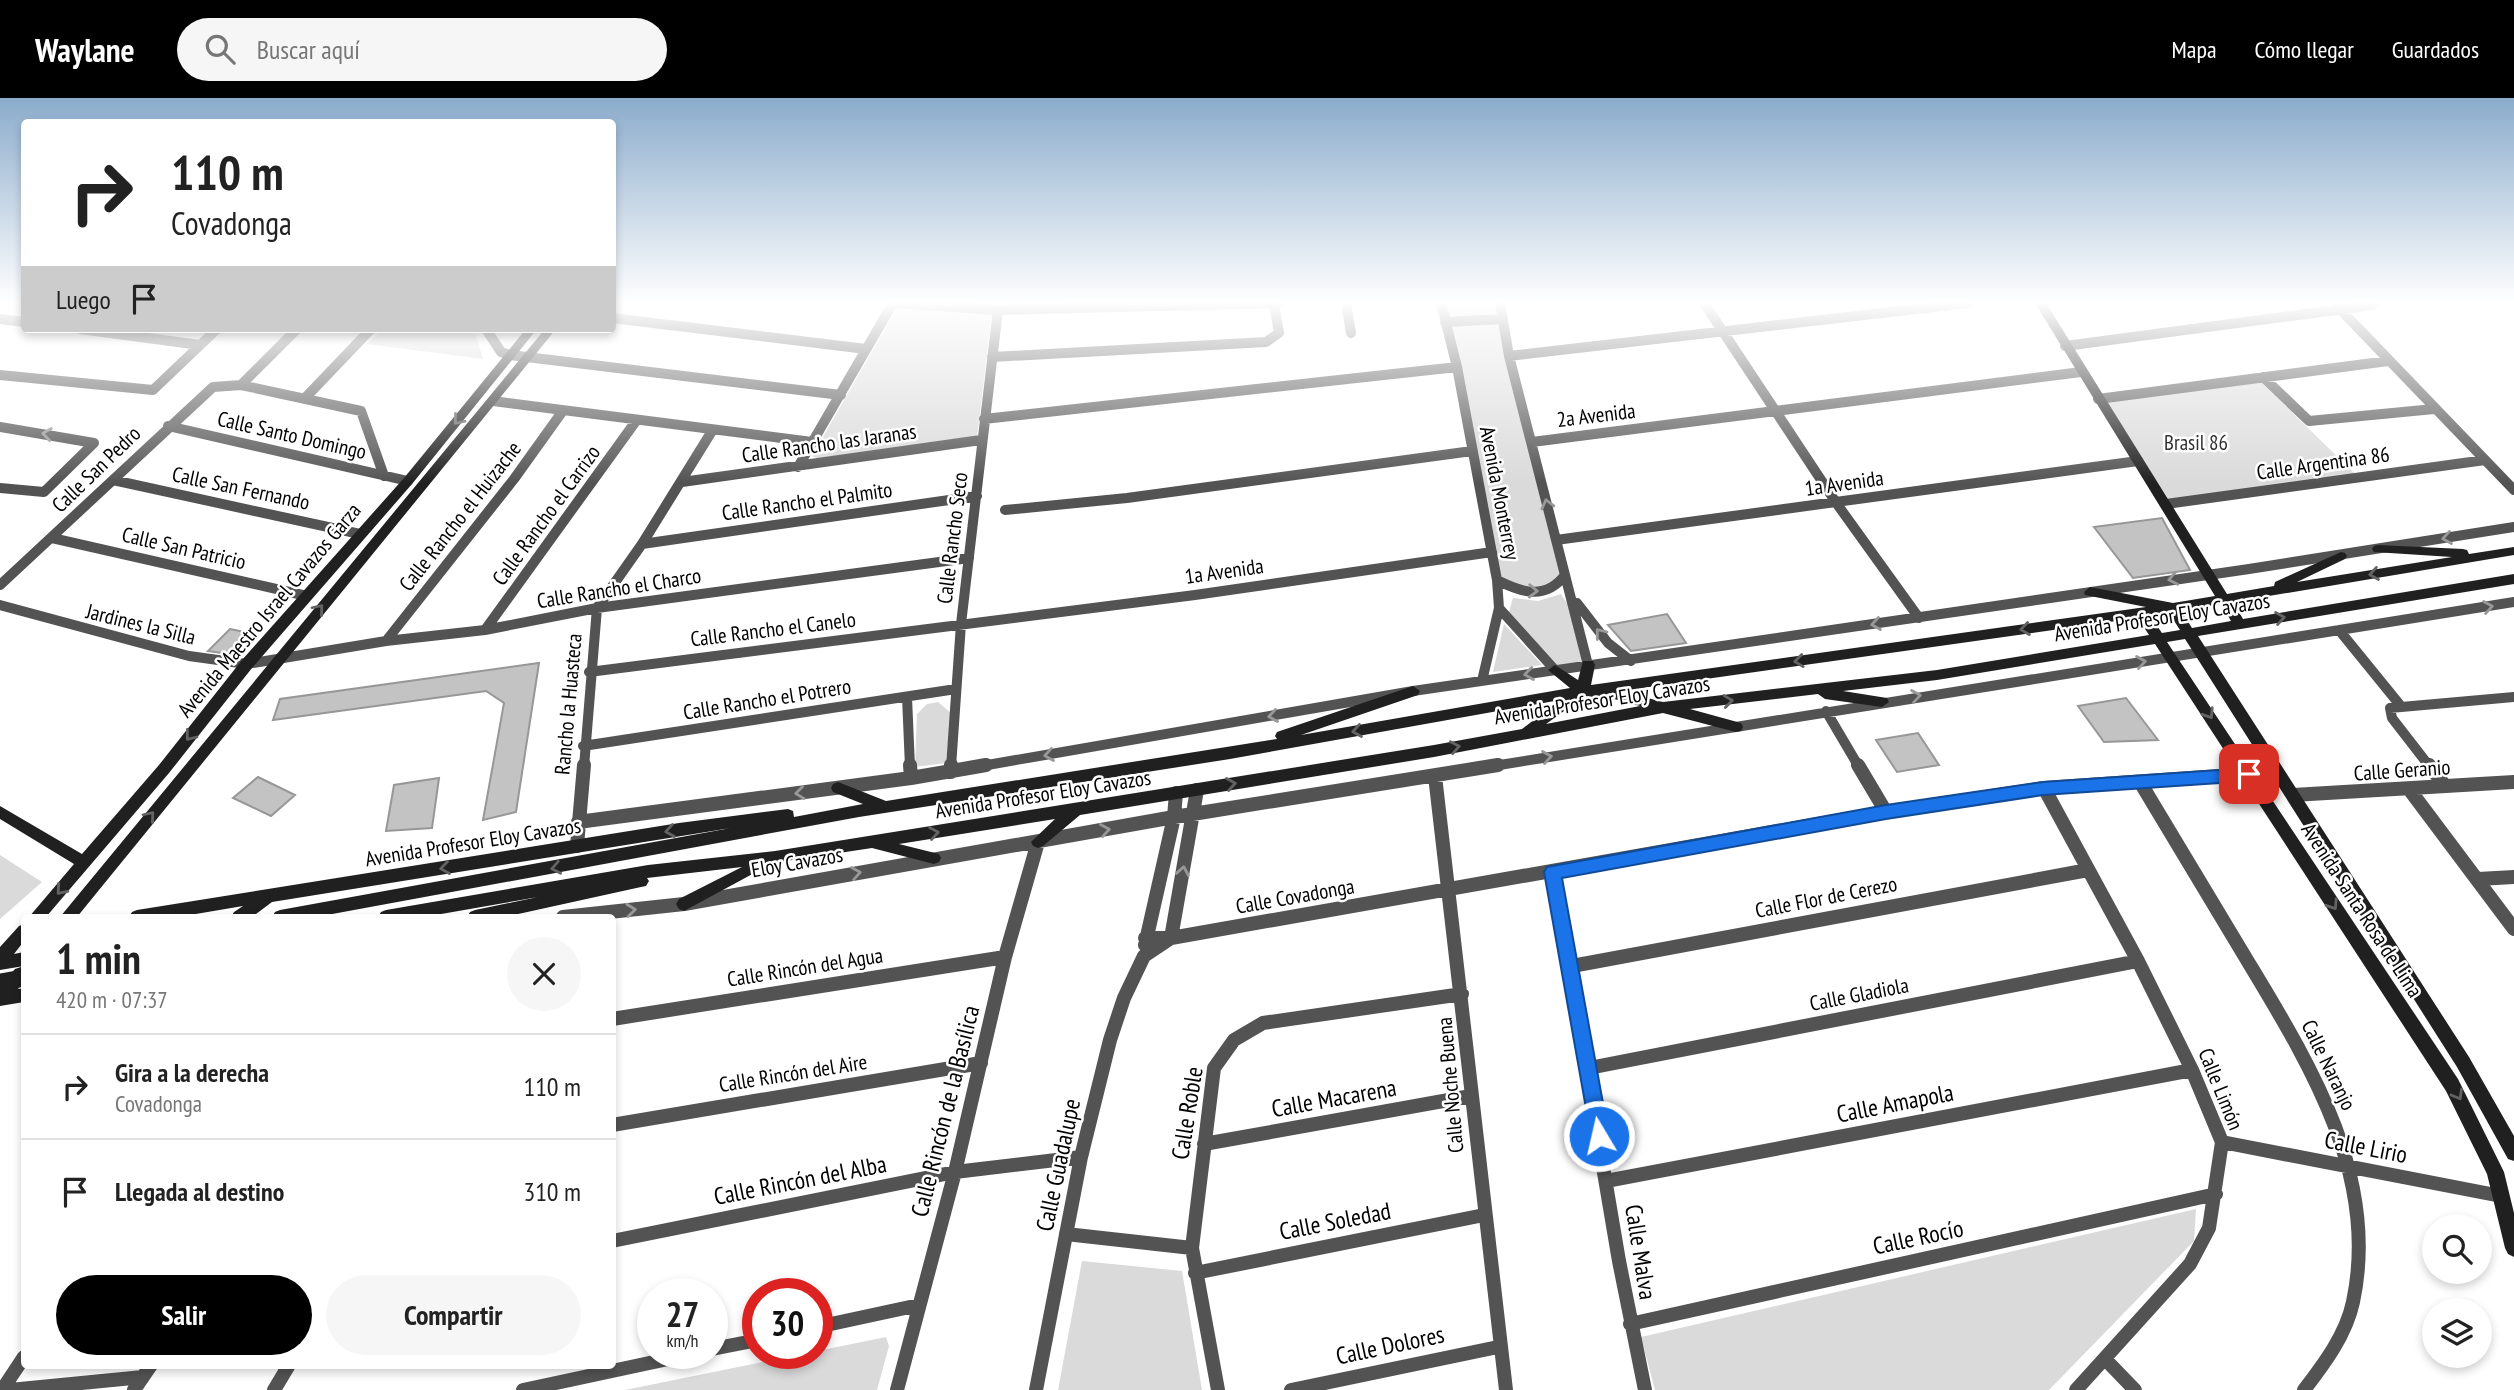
<!DOCTYPE html>
<html lang="es">
<head>
<meta charset="utf-8">
<style>
	body { margin:0; font-family:"PT Sans Narrow",sans-serif; background:#f6f6f6; color:#222; height:100vh; display:flex; flex-direction:column; font-size:26px; white-space:nowrap }
	* { box-sizing:border-box; margin:0 }
	p { font-size:23px; color:#767676 }
	.icon { flex:none; width:38px; height:38px; fill:none; stroke:currentColor; stroke-width:2; stroke-linecap:round; stroke-linejoin:round }
	.map { position:relative; flex:1; overflow:hidden }
	.side { position:absolute; left:21px; top:816px; width:595px; height:455px; display:flex; flex-direction:column; background:#fff; border-radius:7px; box-shadow:0 4px 10px #0003 }
	.side>* { flex:none }
	.top-card { position:absolute; left:21px; top:21px; width:595px; height:214px; border-radius:7px; box-shadow:0 4px 10px #0003; background:#fff; color:#222; overflow:hidden }
	.fabs { position:absolute; left:2422px; top:1116px; display:grid; gap:14px }
	.fabs a { display:grid; place-items:center; width:70px; height:70px; border-radius:50%; background:#fff; box-shadow:0 4px 10px #0003; font-size:35px }
	.speed { position:absolute; left:637px; top:1180px; display:flex; gap:14px; font-size:35px; font-weight:700; text-align:center }
	.speed>* { display:grid; place-content:center; width:91px; height:91px; border-radius:50%; background:#fff; box-shadow:0 4px 10px #0003; line-height:1 }
	.speed small { font-size:18px; font-weight:400 }
	.speed .limit { border:10px solid #d22; background:#fff; color:#111 }
	.pin { position:absolute; display:grid; place-items:center; width:60px; height:60px; color:#fff; margin:-30px; border-radius:14px; box-shadow:0 4px 10px #0006 }
	.me { position:absolute; width:77px; margin:-38px; rotate:351deg; stroke-linejoin:round; filter:drop-shadow(0 0 5px #0008) }
	.turn { display:flex; align-items:center; gap:24px; height:147px; padding:0 35px; font-size:32px }
	.turn .icon { width:91px; height:91px; stroke-width:2.5 }
	.turn b { display:block; font-size:49px; line-height:60px }
	.then { display:flex; align-items:center; height:66px; padding:0 35px; background:#0003; gap:14px; font-size:26px }
	.round { display:grid; place-items:center; flex:none; width:74px; height:74px; border-radius:37px; background:#f6f6f6 }
	.headline { display:flex; align-items:center; justify-content:space-between; height:119px; padding:0 35px }
	h1 { font-size:42px; font-weight:700; line-height:52px }
	.action { display:flex; gap:14px; margin-top:auto; padding:14px 35px }
	.action a { flex:1; height:80px; border-radius:42px; background:#000; color:#fff; font-size:28px; font-weight:700; line-height:80px; text-align:center }
	.action a+a { background:#f6f6f6; color:#222 }
	ul { padding:0; list-style:none }
	li { display:flex; align-items:center; gap:21px; height:105px; padding:0 35px; border-top:2px solid #e0e0e0 }
	li div { flex:1 }
	li b { display:block; font-size:26px }
	li em { font-style:normal }
	header { display:flex; align-items:center; gap:42px; box-sizing:border-box; height:98px; padding:0 35px; background:#000; color:#fff }
	header strong { font-size:33px }
	nav { display:flex; gap:38px; margin-inline-start:auto; font-size:24px }
	.search { width:490px; height:63px; background:#f6f6f6; display:flex; align-items:center; gap:18px; box-sizing:border-box; padding:0 24px; border-radius:38px; color:#767676; font-size:26px }
	.map>svg:first-child { display:block }
</style>
</head>
<body>
<header>
<strong>Waylane</strong>
<div class="search"><svg class="icon" aria-label="search" viewBox="0 0 24 24"><circle cx="10" cy="10" r="6"/><path d="M15 15l6 6"/></svg>Buscar aquí</div>
<nav><a>Mapa</a><a>Cómo llegar</a><a>Guardados</a></nav>
</header>
<div class="map">
<svg width="2514" height="1292" viewBox="0 0 2514 1292">
	<rect width="100%" height="100%" fill="#fff"/>
	<path fill="#dadada" d="M1442,205H1499L1565,477L1550,493L1497,482Z
		M897,210L992,216L977,339L818,361L812,358Z
		M383,231H474L483,261L367,246Z
		M2259,282L2355,376L2169,402L2104,302Z
		M1561,496L1572,513L1585,566L1556,569L1508,517L1513,500L1538,503Z
		M1504,526L1542,567L1493,574Z
		M938,604L951,615L946,665L915,669L917,616L927,606Z
		M0,757L42,784L0,821Z
		M2196,1111L2194,1143L2049,1292H1655L1641,1239Z
		M1082,1163L1182,1173L1202,1292H1058Z
		M886,1239L889,1248L877,1292H625Z"/>
	<path fill="#c3c3c3" stroke="#979797" stroke-width="2" d="M2162,420L2190,472L2133,480L2094,429Z
		M1667,516L1686,545L1631,553L1608,527Z
		M230,531L254,536L236,557L208,553Z
		M539,565L516,714L483,722L504,605L486,593L273,622L280,601Z
		M2126,600L2158,642L2104,644L2078,608Z
		M1918,635L1939,667L1897,674L1876,642Z
		M258,679L295,697L271,718L233,700Z
		M439,680L432,730L386,733L394,687Z"/>
	<g fill="none" stroke-linecap="round" stroke-linejoin="round">
		<path stroke="#535353" stroke-width="10" d="M893,205L998,212L1279,205
			M1346,205L1351,235
			M1441,205L1457,269L1497,482L1499,510L1482,583
			M1500,205L1509,258L1588,567
			M1704,205L1837,406L1919,520
			M2337,208L2514,392
			M612,220L866,251
			M0,221L24,224
			M1445,224L1503,221
			M80,231L200,247
			M486,231L501,254L510,257L841,297
			M2065,248L2373,207
			M1509,258L1968,205
			M992,259L1266,244L1279,235L1274,206
			M0,277L153,292L217,231
			M2263,279L2309,323L2434,311
			M241,287L297,231
			M306,299L371,231
			M2098,301L2388,263
			M493,303L812,344
			M984,321L1457,269
			M168,328L408,383
			M0,329L94,345L44,394L0,390
			M1532,344L2081,274
			M798,369L893,205
			M113,382L360,436
			M682,384L981,342
			M2166,406L2485,362
			M1005,412L1127,400L1472,353
			M52,440L307,498
			M1556,442L2138,363
			M642,446L977,398
			M1497,482C1522,495 1546,502 1565,477
			M0,487L213,289L241,287L361,313L384,378
			M1577,505L1608,545L1631,563
			M0,507L189,558L247,566L386,543L485,532L597,510L969,460
			M1499,510L1555,572
			M485,532L636,323
			M2339,532L2400,607
			M386,543L514,381L562,314
			M589,574L1195,497L1492,454
			M907,599L910,669
			M1826,613L1859,669
			M583,648L956,591
			M584,669L597,510L642,446L712,333
			M951,669L961,526L998,212
			M976,669L1413,593L2249,471L2514,429
			M1487,669L2514,504
			M2430,669L2392,620L2390,610L2514,599"/>
		<path stroke="#535353" stroke-width="14" d="M910,667L911,680
			M1858,667L1886,714
			M2429,667L2445,688
			M951,674V667
			M1435,678L1506,1292
			M2140,684C2176,744 2212,803 2247,862C2309,965 2380,1078 2353,1204C2346,1237 2324,1266 2304,1292
			M2044,690L2138,863L2192,972L2222,1044L2209,1130L2190,1166L2076,1292
			M2409,691L2514,831
			M2293,697L2514,684
			M578,724L911,680L986,667
			M577,748L584,667
			M1553,774L1619,1163L1645,1292
			M2478,781L2514,779
			M563,819L684,806L1174,719L1498,667
			M1145,840H1171L1886,714L2044,690L2249,676
			M1145,847L1174,719L1176,695
			M1572,868L2088,772
			M612,921L1005,859
			M1589,970L2138,863
			M612,1027L981,965
			M2222,1044L2501,1098
			M1204,1046L1471,998
			M1606,1083L2192,972
			M1066,1136L1192,1150
			M612,1143L955,1074L1081,1059
			M1195,1175L1484,1117
			M1630,1226L2216,1096
			M817,1229L919,1207
			M712,1251L758,1242
			M2106,1262L2135,1292
			M2,1292L24,1259
			M10,1292L143,1279
			M134,1292L151,1267
			M274,1292L289,1267
			M523,1292L696,1255
			M897,1292L955,1074L1005,859L1038,744
			M1036,1292L1081,1059L1110,942L1124,900L1144,858L1171,840L1197,692
			M1218,1292L1192,1150L1214,970L1234,942L1263,925L1462,896
			M1291,1292L1498,1249"/>
		<path fill="#202020" fill-rule="evenodd" d="M2035,205H2046L2227,496L2274,488L2275,484L2341,454L2345,455L2347,458L2345,461L2297,484L2452,459L2374,454L2372,451L2374,448L2378,447L2463,451L2467,452L2469,456L2514,449V457L2233,504L2243,521L2514,476V486L2198,538L2469,959L2514,1038V1063L2508,1061L2457,969L2185,541L2167,544L2458,981L2504,1074L2514,1115V1159L2508,1156L2505,1150L2487,1076L2446,993L2155,546L1937,582L1843,593L1887,600L1889,604L1882,609L1825,601L1818,596L1690,611L1741,625L1743,629L1741,633L1736,634L1663,615L1434,659L1080,717L1043,748L1038,750L1033,748L1031,744L1055,721L899,746L939,756L941,760L939,764L934,766L872,750L773,765L684,813L679,811L676,806L679,801L742,769L647,780L649,783L646,788L641,789L505,819H467L470,814L475,812L538,799L424,819H378L381,814L386,812L648,767L775,753L1434,647L1522,631L1560,602L1230,661L859,719L316,819H272L275,814L280,812L731,730L272,804L252,819H231L234,814L243,808L178,819H129L132,814L137,812L679,725L788,711L793,713L794,719L863,706L833,694L831,690L833,686L838,684L886,703L1277,641L1275,638L1277,634L1413,588L1420,593L1418,597L1301,637L1570,590L1548,572L1555,567L1578,582L1583,563H1593L1595,567L1591,587L2146,509L2085,497L2084,494L2090,489L2173,505L2215,498ZM2221,506L2231,523L2192,530L2181,513ZM2169,515L2180,532L2162,535L2150,518ZM2138,520L2149,537L1937,572L1663,604L1621,593ZM1585,598L1614,601L1640,608L1546,626Z
			M526,231H537L412,386L252,570L169,675L46,819H29L74,766L0,721V708L82,756L159,667L242,562L404,380Z
			M545,231H556L77,819H60Z
			M24,826V843L14,856L24,854V868L0,872V849L19,828Z
			M21,869L24,870V883L18,891L24,890V904L0,908V889L15,871Z"/>
		<path stroke="#202020" stroke-width="17" d="M0,884L24,880"/>
	</g>
	<defs><path id="oneway-chevron" d="M-2-3.5L2.5 0L-2 3.5" fill="none" stroke-width="1.6" stroke-linecap="round" stroke-linejoin="round" transform="scale(1.75)"/></defs>
	<g stroke="#636363">
		<use href="#oneway-chevron" transform="translate(458 322) rotate(130)"/>
		<use href="#oneway-chevron" transform="translate(2374 476) rotate(170)"/>
		<use href="#oneway-chevron" transform="translate(319 511) rotate(-50)"/>
		<use href="#oneway-chevron" transform="translate(2280 520) rotate(-9)"/>
		<use href="#oneway-chevron" transform="translate(2025 531) rotate(172)"/>
		<use href="#oneway-chevron" transform="translate(1799 563) rotate(173)"/>
		<use href="#oneway-chevron" transform="translate(1728 603) rotate(-7)"/>
		<use href="#oneway-chevron" transform="translate(2209 616) rotate(57)"/>
		<use href="#oneway-chevron" transform="translate(1357 633) rotate(170)"/>
		<use href="#oneway-chevron" transform="translate(190 638) rotate(128)"/>
		<use href="#oneway-chevron" transform="translate(1455 649) rotate(-11)"/>
		<use href="#oneway-chevron" transform="translate(1231 686) rotate(-9)"/>
		<use href="#oneway-chevron" transform="translate(150 718) rotate(-50)"/>
		<use href="#oneway-chevron" transform="translate(670 733) rotate(171)"/>
		<use href="#oneway-chevron" transform="translate(934 735) rotate(-9)"/>
		<use href="#oneway-chevron" transform="translate(445 770) rotate(172)"/>
		<use href="#oneway-chevron" transform="translate(556 770) rotate(169)"/>
		<use href="#oneway-chevron" transform="translate(61 792) rotate(131)"/>
		<use href="#oneway-chevron" transform="translate(2333 807) rotate(57)"/>
		<use href="#oneway-chevron" transform="translate(2458 997) rotate(60)"/>
	</g>
	<g stroke="#989898">
		<use href="#oneway-chevron" transform="translate(47 336) rotate(-172)"/>
		<use href="#oneway-chevron" transform="translate(1547 406) rotate(-104)"/>
		<use href="#oneway-chevron" transform="translate(2447 440) rotate(171)"/>
		<use href="#oneway-chevron" transform="translate(2173 481) rotate(169)"/>
		<use href="#oneway-chevron" transform="translate(1533 493) rotate(2)"/>
		<use href="#oneway-chevron" transform="translate(2488 509) rotate(-9)"/>
		<use href="#oneway-chevron" transform="translate(1876 526) rotate(171)"/>
		<use href="#oneway-chevron" transform="translate(1600 535) rotate(-128)"/>
		<use href="#oneway-chevron" transform="translate(2141 564) rotate(-9)"/>
		<use href="#oneway-chevron" transform="translate(1529 576) rotate(172)"/>
		<use href="#oneway-chevron" transform="translate(1916 598) rotate(-9)"/>
		<use href="#oneway-chevron" transform="translate(1273 618) rotate(170)"/>
		<use href="#oneway-chevron" transform="translate(1049 657) rotate(170)"/>
		<use href="#oneway-chevron" transform="translate(1547 659) rotate(-9)"/>
		<use href="#oneway-chevron" transform="translate(800 695) rotate(173)"/>
		<use href="#oneway-chevron" transform="translate(1105 732) rotate(-10)"/>
		<use href="#oneway-chevron" transform="translate(1183 773) rotate(-80)"/>
		<use href="#oneway-chevron" transform="translate(856 775) rotate(-10)"/>
		<use href="#oneway-chevron" transform="translate(631 812) rotate(-6)"/>
	</g>
	<linearGradient id="sky" x2="0" y2="1"><stop stop-color="#8baccc"/><stop offset="0.53" stop-color="#fff"/><stop offset="1" stop-color="#fff" stop-opacity="0"/></linearGradient>
	<rect width="2514" height="386" fill="url(#sky)"/>
	<path fill="#1a73e8" stroke="#114b97" stroke-width="2" d="M2249,670L2257,676L2249,683L2043,697L1886,721L1562,780L1609,1038L1606,1044L1599,1047L1592,1044L1544,774L1547,769L1886,707L2043,684Z"/>
	<g text-anchor="middle" dominant-baseline="central" stroke-width="5" stroke-linejoin="round" paint-order="stroke">
		<g font-size="21" fill="#000" stroke="#fff">
			<text transform="translate(1596 317) rotate(-7)">2a Avenida</text>
			<text transform="translate(292 337) rotate(13)">Calle Santo Domingo</text>
			<text transform="translate(829 345) rotate(-8)">Calle Rancho las Jaranas</text>
			<text transform="translate(2323 365) rotate(-8)">Calle Argentina 86</text>
			<text transform="translate(96 371) rotate(-44)">Calle San Pedro</text>
			<text transform="translate(1844 385) rotate(-8)">1a Avenida</text>
			<text transform="translate(241 390) rotate(12)">Calle San Fernando</text>
			<text transform="translate(1500 395) rotate(79)">Avenida Monterrey</text>
			<text transform="translate(807 403) rotate(-8)">Calle Rancho el Palmito</text>
			<text transform="translate(546 417) rotate(-54)">Calle Rancho el Carrizo</text>
			<text transform="translate(460 418) rotate(-52)">Calle Rancho el Huizache</text>
			<text transform="translate(952 440) rotate(-83)">Calle Rancho Seco</text>
			<text transform="translate(184 450) rotate(13)">Calle San Patricio</text>
			<text transform="translate(1224 473) rotate(-8)">1a Avenida</text>
			<text transform="translate(619 490) rotate(-9)">Calle Rancho el Charco</text>
			<text transform="translate(269 512) rotate(-50)">Avenida Maestro Israel Cavazos Garza</text>
			<text transform="translate(2162 519) rotate(-9)">Avenida Profesor Eloy Cavazos</text>
			<text transform="translate(141 526) rotate(14)">Jardines la Silla</text>
			<text transform="translate(773 531) rotate(-7)">Calle Rancho el Canelo</text>
			<text transform="translate(767 601) rotate(-9)">Calle Rancho el Potrero</text>
			<text transform="translate(1602 602) rotate(-9)">Avenida Profesor Eloy Cavazos</text>
			<text transform="translate(568 606) rotate(-85)">Rancho la Huasteca</text>
			<text transform="translate(2402 672) rotate(-4)">Calle Geranio</text>
			<text transform="translate(1043 696) rotate(-9)">Avenida Profesor Eloy Cavazos</text>
			<text transform="translate(473 744) rotate(-9)">Avenida Profesor Eloy Cavazos</text>
			<text transform="translate(797 764) rotate(-10)">Eloy Cavazos</text>
			<text transform="translate(1295 798) rotate(-10)">Calle Covadonga</text>
			<text transform="translate(1826 799) rotate(-11)">Calle Flor de Cerezo</text>
			<text transform="translate(2362 812) rotate(57)">Avenida Santa Rosa de Lima</text>
			<text transform="translate(805 869) rotate(-9)">Calle Rincón del Agua</text>
			<text transform="translate(1859 896) rotate(-11)">Calle Gladiola</text>
			<text transform="translate(2329 967) rotate(64)">Calle Naranjo</text>
			<text transform="translate(793 975) rotate(-9)">Calle Rincón del Aire</text>
			<text transform="translate(1450 987) rotate(-95)">Calle Noche Buena</text>
			<text transform="translate(2221 991) rotate(68)">Calle Limón</text>
		</g>
		<g font-size="21" fill="#313131" stroke="#fff">
			<text x="2196" y="344">Brasil 86</text>
		</g>
		<g font-size="24" fill="#000" stroke="#fff">
			<text transform="translate(1334 1000) rotate(-10)">Calle Macarena</text>
			<text transform="translate(1895 1005) rotate(-11)">Calle Amapola</text>
			<text transform="translate(945 1013) rotate(-76)">Calle Rincón de la Basílica</text>
			<text transform="translate(1187 1015) rotate(-81)">Calle Roble</text>
			<text transform="translate(2366 1049) rotate(11)">Calle Lirio</text>
			<text transform="translate(1058 1067) rotate(-78)">Calle Guadalupe</text>
			<text transform="translate(800 1082) rotate(-11)">Calle Rincón del Alba</text>
			<text transform="translate(1335 1123) rotate(-11)">Calle Soledad</text>
			<text transform="translate(1918 1139) rotate(-12)">Calle Rocío</text>
			<text transform="translate(1641 1154) rotate(81)">Calle Malva</text>
			<text transform="translate(1390 1247) rotate(-12)">Calle Dolores</text>
		</g>
	</g>
</svg>
<div class="fabs">
<a><svg class="icon" aria-label="search" viewBox="0 0 24 24"><circle cx="10" cy="10" r="6"/><path d="M15 15l6 6"/></svg></a>
<a><svg class="icon" aria-label="layers" viewBox="0 0 24 24"><path d="M12 4l9 5-9 5-9-5zM3 14l9 5 9-5"/></svg></a>
</div>
<div class="speed"><div>27<small>km/h</small></div><div class="limit">30</div></div>
<div class="pin" style="left:2249px;top:676px;background:#d93025"><svg class="icon" aria-label="arrive" viewBox="0 0 24 24"><path d="M6 21V4h12l-3 4 3 4H6"/></svg></div>
<svg class="me" style="left:1599px;top:1038px" viewBox="-20 -20 40 40"><circle r="17" fill="#1a73e8" stroke="#fff" stroke-width="3"/><path d="M0-11L8 9 0 5-8 9z" fill="#fff"/></svg>
<div class="top-card">
<div class="turn"><svg class="icon" aria-label="right" viewBox="0 0 24 24"><path d="M7 20v-9h11M14 6l5 5-5 5"/></svg><div><b>110 m</b>Covadonga</div></div>
<div class="then">Luego<svg class="icon" aria-label="arrive" viewBox="0 0 24 24"><path d="M6 21V4h12l-3 4 3 4H6"/></svg></div>
</div>
<section class="side">
<div class="headline"><div><h1>1 min</h1><p>420 m · 07:37</p></div><a class="round"><svg class="icon" aria-label="close" viewBox="0 0 24 24"><path d="M6 6l12 12M18 6L6 18"/></svg></a></div>
<ul>
<li><svg class="icon" aria-label="right" viewBox="0 0 24 24"><path d="M7 20v-9h11M14 6l5 5-5 5"/></svg><div><b>Gira a la derecha</b><p>Covadonga</p></div><em>110 m</em></li>
<li><svg class="icon" aria-label="arrive" viewBox="0 0 24 24"><path d="M6 21V4h12l-3 4 3 4H6"/></svg><div><b>Llegada al destino</b></div><em>310 m</em></li>
</ul>
<div class="action"><a>Salir</a><a>Compartir</a></div>
</section>
</div>
</body>
</html>
